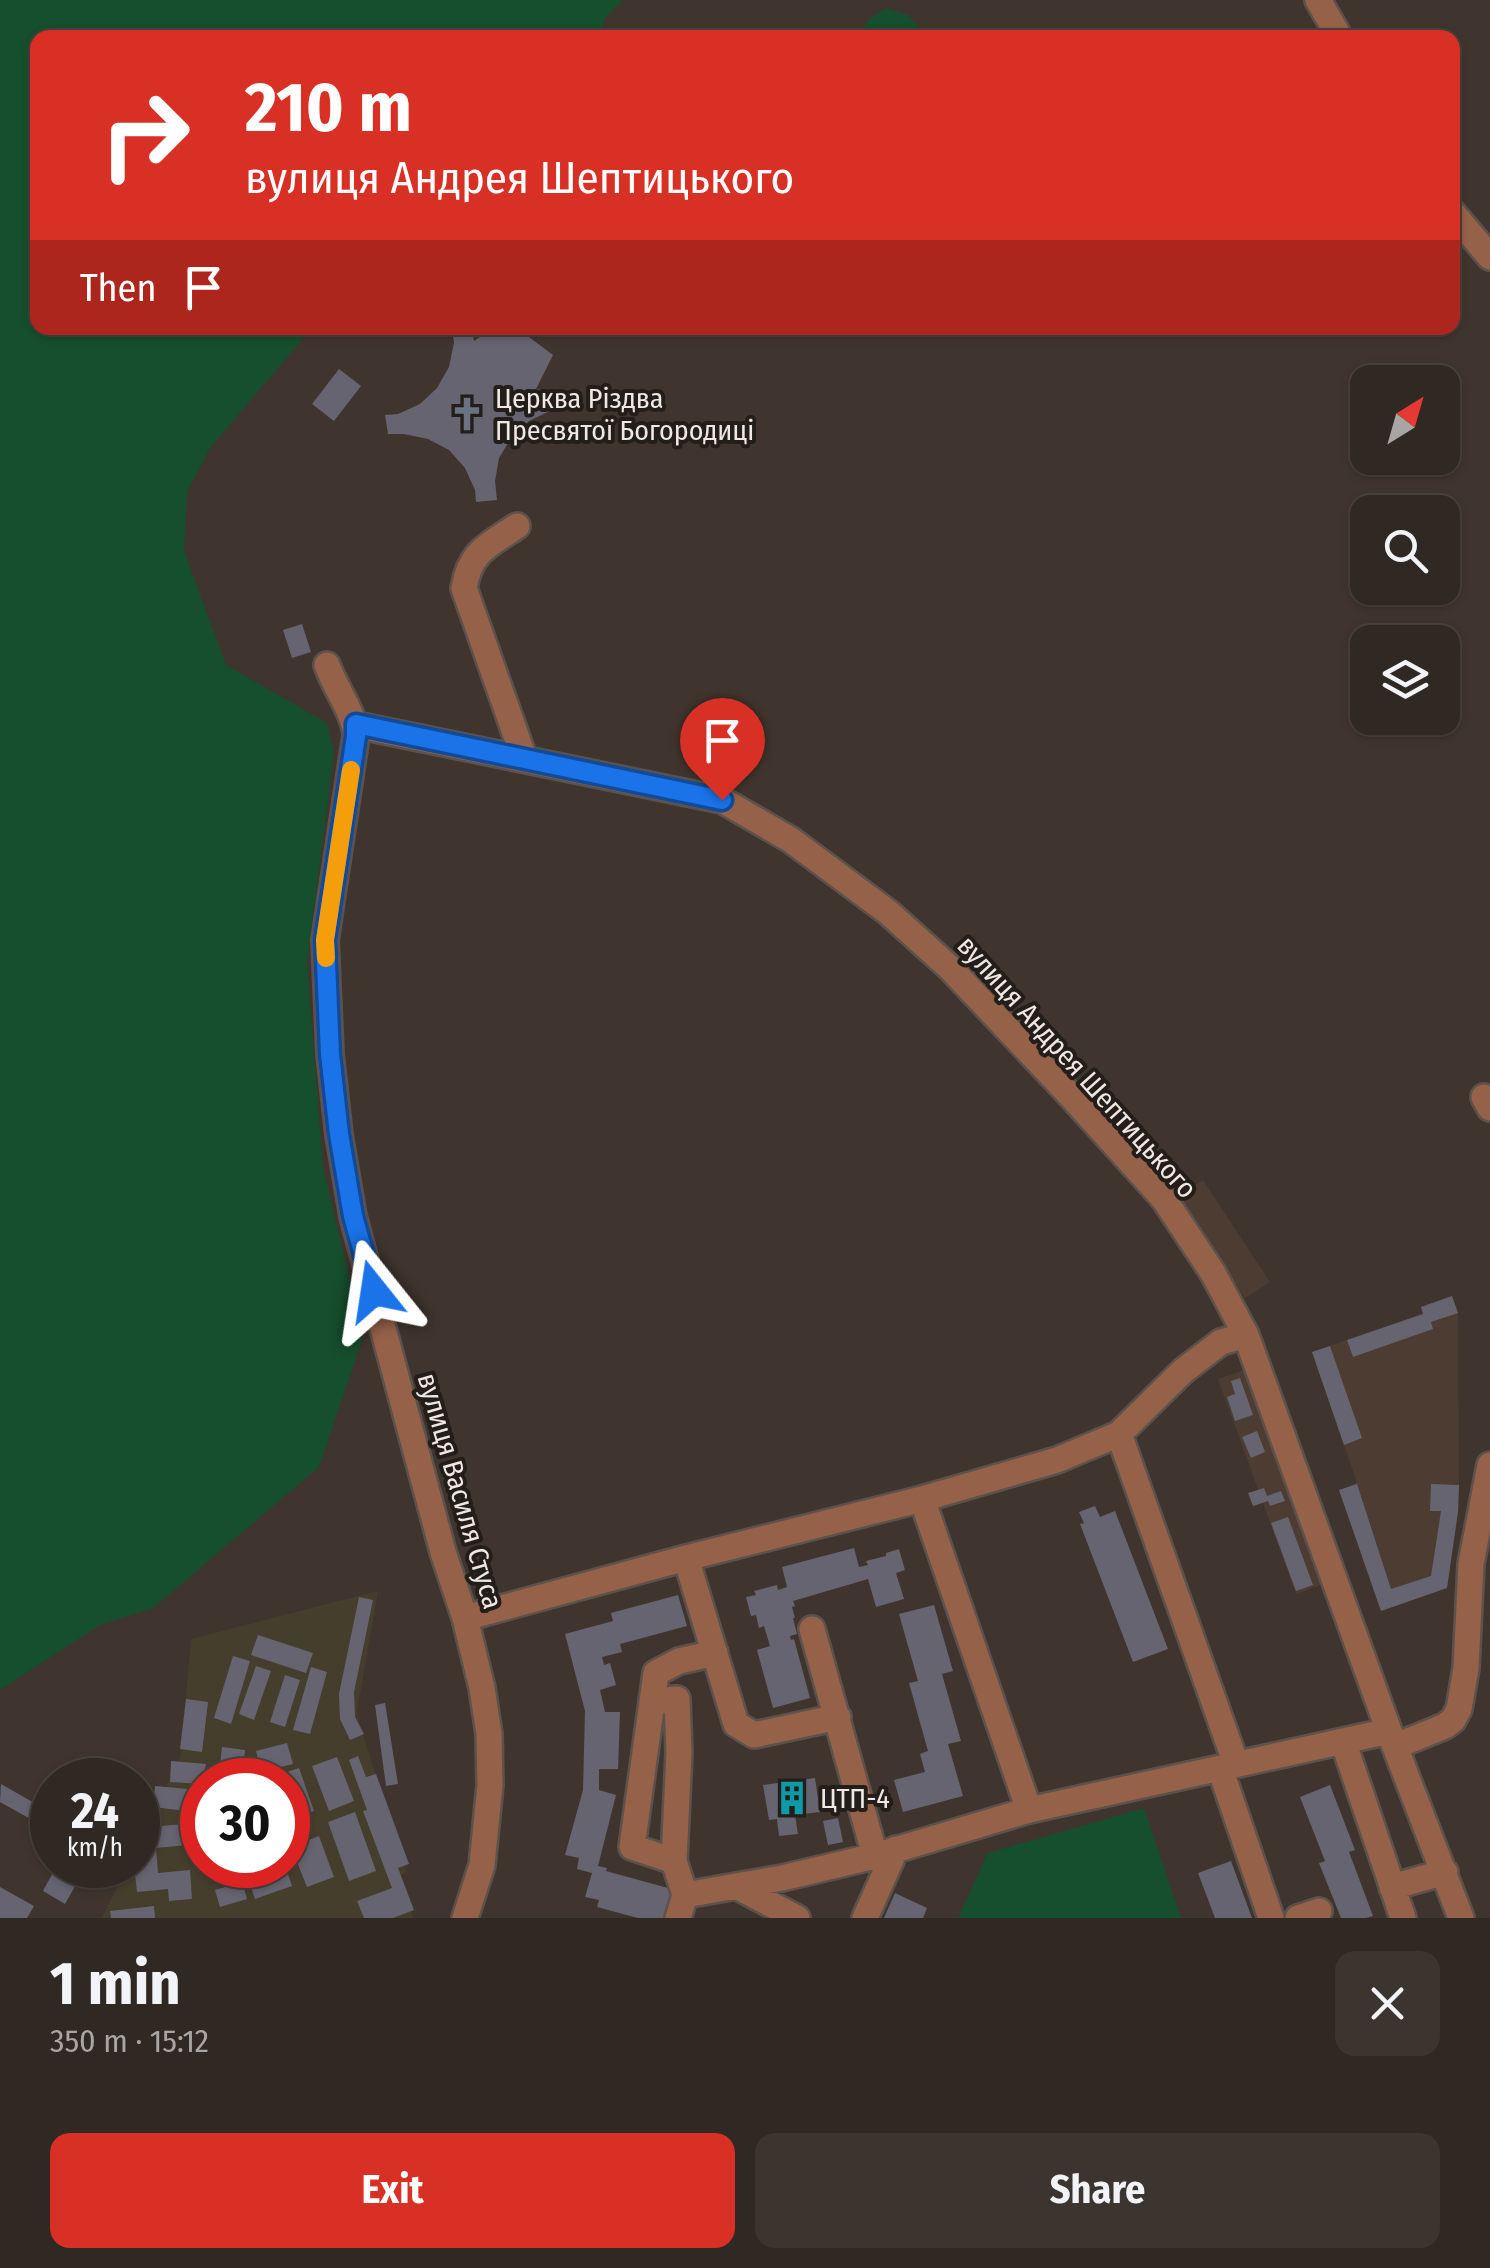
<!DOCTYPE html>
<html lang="en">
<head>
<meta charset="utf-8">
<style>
	body { margin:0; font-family:"Fira Sans Condensed",sans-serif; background:#3c342f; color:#f1f3f6; height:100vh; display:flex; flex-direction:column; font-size:38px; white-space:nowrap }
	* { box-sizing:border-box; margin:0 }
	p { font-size:32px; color:#a8a6a5 }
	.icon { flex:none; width:55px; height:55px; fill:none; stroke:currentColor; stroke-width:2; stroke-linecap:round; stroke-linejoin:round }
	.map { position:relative; height:1918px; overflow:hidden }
	.side { display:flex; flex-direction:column; background:#302822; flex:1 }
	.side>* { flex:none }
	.guide { position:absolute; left:30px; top:30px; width:1430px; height:305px; border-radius:20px; box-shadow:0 2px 8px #0004,0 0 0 2px #4b4440; background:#d93025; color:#fff; overflow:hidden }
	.needle { width:65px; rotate:37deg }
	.tools { position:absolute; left:1350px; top:365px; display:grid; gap:20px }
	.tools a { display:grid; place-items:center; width:110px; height:110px; border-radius:20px; background:#302822; box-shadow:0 2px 8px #0004,0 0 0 2px #4b4440; font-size:50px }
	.speed { position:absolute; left:30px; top:1758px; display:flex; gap:20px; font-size:50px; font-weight:700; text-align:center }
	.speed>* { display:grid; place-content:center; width:130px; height:130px; border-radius:50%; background:#302822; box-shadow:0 2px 8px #0004,0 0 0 2px #4b4440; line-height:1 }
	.speed small { font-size:25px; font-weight:400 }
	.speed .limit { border:15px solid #d22; background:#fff; color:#111 }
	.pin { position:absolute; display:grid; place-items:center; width:85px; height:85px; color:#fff; margin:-102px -42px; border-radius:50% 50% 50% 0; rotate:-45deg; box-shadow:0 0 10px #0007 }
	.pin .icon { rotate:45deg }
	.me { position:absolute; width:110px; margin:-55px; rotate:345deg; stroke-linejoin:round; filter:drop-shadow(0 0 8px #0008) }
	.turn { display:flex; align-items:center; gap:35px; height:210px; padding:0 50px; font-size:45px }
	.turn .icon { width:130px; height:130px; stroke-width:2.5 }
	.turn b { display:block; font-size:70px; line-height:85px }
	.then { display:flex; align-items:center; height:95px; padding:0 50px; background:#0003; gap:20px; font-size:38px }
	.round { display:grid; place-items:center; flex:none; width:105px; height:105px; border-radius:20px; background:#3c342f }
	.summary { display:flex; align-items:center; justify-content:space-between; height:170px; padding:0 50px }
	h1 { font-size:60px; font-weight:700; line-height:75px }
	.primary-button { display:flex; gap:20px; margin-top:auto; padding:20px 50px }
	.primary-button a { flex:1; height:115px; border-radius:20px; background:#d93025; color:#fff; font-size:40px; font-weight:700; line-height:115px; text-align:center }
	.primary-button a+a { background:#3c342f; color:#f1f3f6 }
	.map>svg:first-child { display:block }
</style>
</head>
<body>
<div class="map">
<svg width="1490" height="1918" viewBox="0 0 1490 1918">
	<rect width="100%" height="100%" fill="#40352e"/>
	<path fill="#463e2d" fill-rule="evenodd" d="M378,1591L357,1711L359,1722L406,1872L398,1878L413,1918H102L128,1865H138V1845L181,1756L191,1639ZM202,1780H288V1865H202Z"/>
	<path fill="#4d3c32" d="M1203,1180L1270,1282L1245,1298L1178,1196Z
		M1452,1296L1458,1313L1459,1485L1458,1512L1447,1588L1381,1611L1339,1490L1357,1483L1312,1352L1422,1314L1421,1307Z
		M1244,1370L1321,1585L1296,1594L1218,1379Z"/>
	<path fill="#164f2d" d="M0,0H623L605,18L599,37L38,38V328H312L210,448L187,492L184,551L226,665L327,723L334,752L307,964L323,1167L363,1337L319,1467L153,1608L100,1625L0,1690Z
		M886,8L908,15L928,37H855L870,19Z
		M1144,1808L1181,1918H958L988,1853Z"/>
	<path fill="#656470" d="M472,328L474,341L493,328H517L553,355L536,389L549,392L552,410L529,421L511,438L499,458L495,481L497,500L476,502L475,490L465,468L449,450L428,439L404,434H388L385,415L398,414L420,404L437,388L449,367L454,343L452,329Z
		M339,369L361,386L334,421L312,404Z
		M302,624L311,652L292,658L283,630Z
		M1452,1296L1458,1313L1431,1322L1433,1329L1353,1357L1347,1340L1423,1314L1421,1307Z
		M1330,1346L1362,1438L1344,1445L1312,1352Z
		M1240,1378L1253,1415L1235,1421L1227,1397L1235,1394L1231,1381Z
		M1257,1431L1265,1452L1251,1458L1242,1437Z
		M1357,1484L1391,1589L1431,1576L1441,1511H1430L1431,1484L1459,1485L1458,1512L1447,1588L1381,1611L1339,1490Z
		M1264,1488L1267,1496L1281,1491L1285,1501L1270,1506L1268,1501L1253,1506L1248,1493Z
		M1095,1506L1100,1517L1115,1511L1168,1649L1133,1662L1080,1524L1084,1523L1079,1512Z
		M1288,1517L1313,1585L1296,1591L1271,1523Z
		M854,1548L859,1567L868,1565L866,1561L886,1556V1553L899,1549L905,1570L896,1573L904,1599L876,1607L868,1579L793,1601L795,1606L792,1607L795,1618H793L797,1634L790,1636L791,1640L794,1639L810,1698L773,1708L757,1650L770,1646L764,1626L759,1628L756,1615L751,1616L746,1597L756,1595L754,1591L777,1585L778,1590L787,1587L782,1567Z
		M678,1595L687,1626L620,1644L622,1652L602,1657L604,1665L610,1663L616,1685L600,1690L605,1712H620L618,1769H599V1790L616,1795L598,1866L607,1868L606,1871L675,1890L668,1918H638L597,1907L599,1900L585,1897L592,1873L577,1869L579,1858L565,1855L583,1790L585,1711L565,1634L613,1621L611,1613Z
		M359,1597L373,1600L354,1692L355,1717L364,1734L350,1740L340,1719L339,1694Z
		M934,1605L953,1671L942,1674L961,1741L948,1744L963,1796L903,1812L894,1780L925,1772L920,1754L928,1751L909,1683L918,1681L899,1614Z
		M258,1635L313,1653L306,1673L251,1655Z
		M233,1656L250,1661L231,1724L214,1718Z
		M256,1666L271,1671L254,1720L239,1714Z
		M311,1667L327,1672L310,1734L293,1730Z
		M285,1675L300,1680L285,1727L270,1722Z
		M186,1699L208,1702L202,1752L180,1749Z
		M385,1703L398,1784L386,1786L375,1705Z
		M287,1743L293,1764L261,1772L256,1751Z
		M222,1747L245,1750L243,1770L232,1769L231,1777L219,1776Z
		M358,1756L366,1777L376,1774L409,1864L398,1868L414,1910L393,1918H364L357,1901L392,1888L363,1811L367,1810L349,1760Z
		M337,1757L354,1801L329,1811L312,1766Z
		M171,1761L206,1764L202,1784L170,1782Z
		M299,1768L314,1811L288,1820V1780L264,1779Z
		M815,1778L820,1812L795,1815L798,1834L779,1836L777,1819L769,1820L763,1785Z
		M1,1784L52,1813V1831L0,1802Z
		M1330,1785L1355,1850L1349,1852L1373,1916L1366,1918H1341L1319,1863L1325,1861L1300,1797Z
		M155,1786L188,1789L186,1811L153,1807Z
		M355,1812L376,1871L349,1881L328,1822Z
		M838,1818L843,1842L828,1845L823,1821Z
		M196,1823L198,1844L156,1848L158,1873L190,1870L192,1899L169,1901L168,1889L137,1892L134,1865H138V1834L161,1832V1826Z
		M319,1836L334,1877L307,1887L291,1847Z
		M1231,1861L1252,1918H1215L1198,1873Z
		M57,1865H87L65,1904L43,1891Z
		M243,1865H285L292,1886L255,1899Z
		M242,1882L247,1899L220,1907L215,1890Z
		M0,1887L34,1906L27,1918H0Z
		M895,1893L927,1908L923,1918H884Z
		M154,1906L155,1918H111L110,1911Z"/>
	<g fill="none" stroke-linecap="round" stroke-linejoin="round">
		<g stroke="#5c524b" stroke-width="30">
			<path id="minor" d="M1318,0L1340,38
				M1452,212L1490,257
				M517,526C489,545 470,551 464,588L524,758
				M327,665C335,688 355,714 356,736L325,940L330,1054L339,1135L353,1216L443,1552L465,1618L482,1688L489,1734L490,1785L482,1865L465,1918
				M356,725L722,800L791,840L889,913L950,968L1069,1094L1164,1199L1213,1273L1246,1335L1389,1731L1461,1918
				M1484,1097L1490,1108
				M1119,1434L1236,1764
				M922,1499L1029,1810
				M686,1558L736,1724L754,1735L838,1717
				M465,1618L686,1558L922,1499L1057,1460L1119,1434L1183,1371L1221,1342L1246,1335
				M812,1629L875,1856
				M652,1701L677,1699L679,1753L674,1861
				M1343,1741L1403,1918
				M1396,1746L1445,1726L1453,1720L1459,1709L1466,1668L1471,1564L1490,1465
				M1220,1768L1271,1918
				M736,1886L797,1918
				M1392,1887L1445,1872
				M685,1895L674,1861L632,1847L656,1673L679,1661L715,1653
				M678,1918L685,1895L782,1878L875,1856L1029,1810L1389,1731
				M865,1918L896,1849
				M1298,1918L1319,1911"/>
		</g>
		<use href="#minor" stroke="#966149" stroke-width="25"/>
	</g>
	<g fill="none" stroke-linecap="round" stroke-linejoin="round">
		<g stroke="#114b97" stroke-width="25">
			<path id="route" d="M374,1291L353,1216L339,1134L330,1054L325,940L356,736V724L722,800"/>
		</g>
		<use href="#route" stroke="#1a73e8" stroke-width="18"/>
		<path stroke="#f59e0b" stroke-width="18" d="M326,958L325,940L351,770"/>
	</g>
	<defs>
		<g id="church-bare" transform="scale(2.7)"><path d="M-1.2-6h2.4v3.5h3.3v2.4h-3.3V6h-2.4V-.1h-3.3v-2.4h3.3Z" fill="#6b7280" stroke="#231e1a" stroke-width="2.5" paint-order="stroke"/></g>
		<g id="building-bare" transform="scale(2.7)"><path d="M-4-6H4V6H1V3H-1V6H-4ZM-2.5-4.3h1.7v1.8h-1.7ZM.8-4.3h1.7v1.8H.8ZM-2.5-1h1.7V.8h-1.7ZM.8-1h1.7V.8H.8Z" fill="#0f9aa8" stroke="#231e1a" stroke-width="2.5" paint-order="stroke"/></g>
	</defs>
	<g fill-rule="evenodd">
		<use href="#church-bare" x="467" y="414"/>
		<use href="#building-bare" x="792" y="1798"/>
	</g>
	<g text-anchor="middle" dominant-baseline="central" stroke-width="8" stroke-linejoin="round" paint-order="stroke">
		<g font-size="28" fill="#efe8e4" stroke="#231e1a" text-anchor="start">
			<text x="495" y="398">Церква Різдва<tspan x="495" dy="32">Пресвятої Богородиці</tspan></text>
			<text x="820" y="1798">ЦТП-4</text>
		</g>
		<g font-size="28" fill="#efe8e4" stroke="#231e1a">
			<text transform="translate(1077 1067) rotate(48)">вулиця Андрея Шептицького</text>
			<text transform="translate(460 1491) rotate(74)">вулиця Василя Стуса</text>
		</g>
	</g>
</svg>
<div class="tools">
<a><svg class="needle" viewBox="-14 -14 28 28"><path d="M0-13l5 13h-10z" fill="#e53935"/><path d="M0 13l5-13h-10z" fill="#a8a6a5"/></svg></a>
<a><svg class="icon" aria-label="search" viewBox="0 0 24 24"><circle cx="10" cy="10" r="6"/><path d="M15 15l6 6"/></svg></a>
<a><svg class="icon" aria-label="layers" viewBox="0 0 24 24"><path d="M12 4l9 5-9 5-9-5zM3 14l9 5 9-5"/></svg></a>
</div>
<div class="speed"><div>24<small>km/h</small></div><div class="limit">30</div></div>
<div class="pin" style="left:722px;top:800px;background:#d93025"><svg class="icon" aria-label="arrive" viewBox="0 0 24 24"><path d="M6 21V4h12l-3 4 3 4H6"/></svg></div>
<svg class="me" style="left:374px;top:1291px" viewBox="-20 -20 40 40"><path d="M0-17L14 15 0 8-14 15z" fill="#1a73e8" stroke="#fff" stroke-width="4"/></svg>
<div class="guide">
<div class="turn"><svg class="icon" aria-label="right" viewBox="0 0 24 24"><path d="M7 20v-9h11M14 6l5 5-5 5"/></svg><div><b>210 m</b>вулиця Андрея Шептицького</div></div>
<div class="then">Then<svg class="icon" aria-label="arrive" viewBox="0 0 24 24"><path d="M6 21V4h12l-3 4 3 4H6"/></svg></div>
</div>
</div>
<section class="side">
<div class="summary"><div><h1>1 min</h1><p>350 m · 15:12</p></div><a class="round"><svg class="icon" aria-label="close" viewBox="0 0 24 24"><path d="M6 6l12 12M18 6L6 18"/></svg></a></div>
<div class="primary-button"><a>Exit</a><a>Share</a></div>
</section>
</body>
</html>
